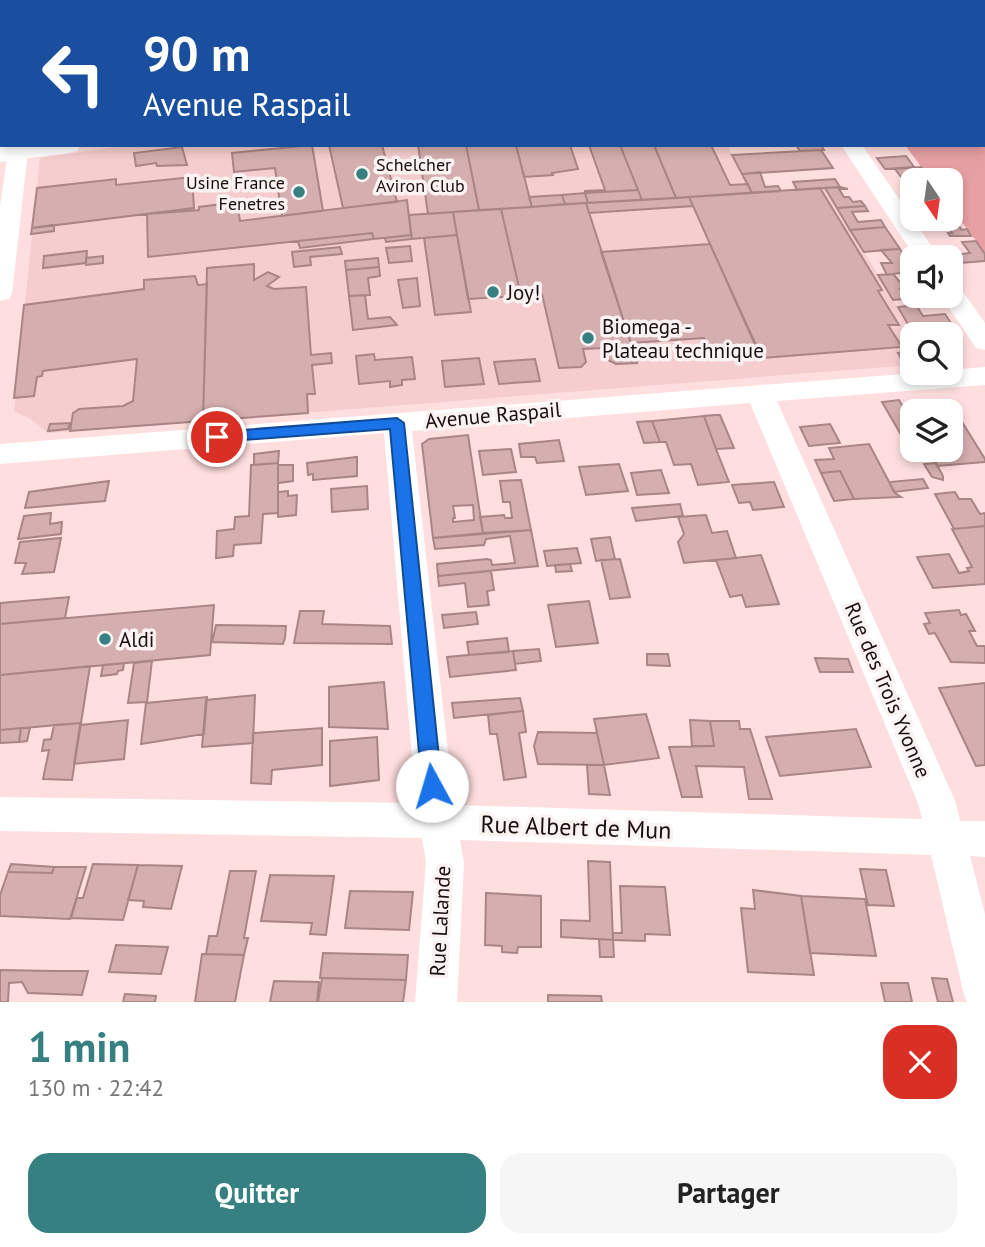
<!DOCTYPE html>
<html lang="fr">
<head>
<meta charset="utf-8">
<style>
	body { margin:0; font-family:"PT Sans",sans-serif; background:#f6f6f6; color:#222; height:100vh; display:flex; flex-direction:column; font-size:26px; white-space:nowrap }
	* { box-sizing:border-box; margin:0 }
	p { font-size:23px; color:#767676 }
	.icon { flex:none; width:38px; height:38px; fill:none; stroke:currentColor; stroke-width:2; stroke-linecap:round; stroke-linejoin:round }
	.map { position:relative; height:1002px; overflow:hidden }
	.details { display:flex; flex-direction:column; background:#fff; flex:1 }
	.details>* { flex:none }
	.banner { position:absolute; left:0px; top:0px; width:985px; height:147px; box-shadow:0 4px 10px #0003; background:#1a4fa0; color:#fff; overflow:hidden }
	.needle { width:46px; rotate:167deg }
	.fabs { position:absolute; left:900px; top:168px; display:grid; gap:14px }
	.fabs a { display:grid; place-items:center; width:63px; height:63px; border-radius:14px; background:#fff; box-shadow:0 4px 10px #0003; font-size:35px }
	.pin { position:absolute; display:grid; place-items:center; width:60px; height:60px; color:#fff; margin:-30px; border:4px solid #fff; border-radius:50%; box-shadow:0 2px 7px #0007 }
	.me { position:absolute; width:77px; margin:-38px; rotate:354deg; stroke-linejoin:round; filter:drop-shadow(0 0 5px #0008) }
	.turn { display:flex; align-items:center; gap:24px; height:147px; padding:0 28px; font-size:32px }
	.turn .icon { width:91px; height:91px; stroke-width:2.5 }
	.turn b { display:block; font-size:49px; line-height:60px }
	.round { display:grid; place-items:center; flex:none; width:74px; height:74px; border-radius:21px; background:#f6f6f6 }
	.headline { display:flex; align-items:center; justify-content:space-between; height:119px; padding:0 28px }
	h1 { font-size:42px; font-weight:700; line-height:52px; color:#378081 }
	.primary-button { display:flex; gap:14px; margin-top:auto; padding:14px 28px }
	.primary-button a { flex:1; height:80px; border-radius:21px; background:#378081; color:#fff; font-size:28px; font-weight:700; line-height:80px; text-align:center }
	.primary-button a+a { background:#f6f6f6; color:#222 }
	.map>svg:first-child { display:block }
</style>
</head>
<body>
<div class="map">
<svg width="985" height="1002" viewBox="0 0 985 1002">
	<rect width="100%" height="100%" fill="#ffdedf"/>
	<path fill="#f5cdcf" d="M130,145H727L752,193L825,188L914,334H912V365L48,433L32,420L14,411L40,158Z"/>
	<path fill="#e6a0a3" d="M984,54H985V253L950,206V180H931L905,145H984Z"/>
	<path fill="#fb989e" d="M157,0H985V25L984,2Z"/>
	<path fill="#d5aeaf" stroke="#aa8586" stroke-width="2" fill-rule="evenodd" d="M312,145L323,211L282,216L275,168L234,172L232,153Z
		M329,145H382L397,202L343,208Z
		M418,145H466L479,210L428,214Z
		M466,145H516L532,207L479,210Z
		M516,145H570L578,169L552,173L553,175L524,177Z
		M589,145H620L638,190L585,193V191L605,190Z
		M620,145H654L676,198L642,200Z
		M654,145H711L730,185L748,184L752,193L676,198Z
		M796,145H821L824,150L800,151Z
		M182,147L187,165L157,166L156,163L136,166L134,153Z
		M821,150L833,168L742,174L732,155Z
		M906,156L914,167L885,169L877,158Z
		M921,167L926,173H919L923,180H912L911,190L895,169Z
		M760,172L765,187L778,186L781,191L752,193L742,174Z
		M192,177L194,208L32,228L37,188L116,179V185Z
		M835,179L840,187L797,190L793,182Z
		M840,187L848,189H839L844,197H849L853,202L861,201L865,206L837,208L825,188Z
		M820,188L882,290L878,291L899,325H888L902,347L761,358L689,197Z
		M638,190L642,200L588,203L585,193Z
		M585,193L588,203L565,204L562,195Z
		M562,195L565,204L532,207L529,197Z
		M689,197L693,206L589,213L586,203Z
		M407,200L411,235L374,239L372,233L148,257L147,214L199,210V207L237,202L240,221Z
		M586,203L614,290L637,363L616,364L608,360L604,348L583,349L586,362L581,367L559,368L542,294L521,296L501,209Z
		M865,206L868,211L852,212L858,222L881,220L885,227L850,230L837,208Z
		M501,209L521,296L468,299L453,212Z
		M453,212L457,235L412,239L409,215Z
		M950,212H954L958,217H952L962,230L967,229L971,236H950L948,233H952L941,219H950Z
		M54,225V231L31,234L32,228Z
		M885,227L900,249L864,252L850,230Z
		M372,233L374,239L300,248L298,241Z
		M411,235L412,239L386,242L385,238Z
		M457,235L471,312L435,315L424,238Z
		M976,241L985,254V261L960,263L954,255L970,253L962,242Z
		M710,244L761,356L713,359L704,338L631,343L601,252Z
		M410,246L412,261L389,263L386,248Z
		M340,247L342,254L310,257L311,265L294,267L292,252Z
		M900,249L912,271L887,275L881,263H892L881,250Z
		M87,251L86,263L43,268L44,256Z
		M103,256V263L86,265V258Z
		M378,258L379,267L346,270L345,261Z
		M254,264V280L268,272L279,277L267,286L274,289L306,287L311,355L331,353L332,363L312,365L315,394H307L308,413L203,421L207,268Z
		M379,267L380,276L368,278L370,295L349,296L346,270Z
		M893,274L906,289H900L907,299L893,300L878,275Z
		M195,276L198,285L207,284L203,421L70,431L73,413L79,409L123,406L133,401L137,359L43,371L42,376L37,377L34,396L14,398L24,305L144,289V280Z
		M417,278L420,306L403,308L398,280Z
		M365,295L368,319L390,317L397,325L353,330L349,296Z
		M916,305L923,316L945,314L951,323L909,326L898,307Z
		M940,323L946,332L914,334L909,326Z
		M912,352V365L905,366L898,353Z
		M374,354L375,360L412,357L415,379L402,380V385L390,387V381L359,384L356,356Z
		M479,358L484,384L445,387L442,361Z
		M535,359L540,381L499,384L494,362Z
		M899,400L912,422V450H928L932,455L914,457L882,402Z
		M954,409L985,459V462L937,466L929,450H950V411H925Z
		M715,415H720L734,448L716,449L704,416Z
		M704,416L716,449L729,482L698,485L691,464L674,465L666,442H660L652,421Z
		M652,421L660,442L644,443L637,422Z
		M70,423L68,429L48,431L50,424Z
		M830,424L840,443L809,446L800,427Z
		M468,435L483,533L433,538L422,444L429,439ZM473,505L474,520L453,522V518H455L453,506Z
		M559,440L564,461L537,463L535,457H521L519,444Z
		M869,444L895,493L901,497L854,499L840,471L821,473L815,460L834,459L829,448Z
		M511,449L516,472L483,475L479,451Z
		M279,451L278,463L254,465V454Z
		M357,457V476L313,480V474L308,475L307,463Z
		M278,463V513L263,514L261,543L234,545L233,556L216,558L217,531L234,529L235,517L249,516L251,465Z
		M936,463L943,476V480L932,477L924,464Z
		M619,464L628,491L586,495L579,467Z
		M278,465H293V481L278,483Z
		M661,470L669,493L637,495L631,473Z
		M840,471L854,499L834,501L821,473Z
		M923,479L928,488L894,492L889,482Z
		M521,480L531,530L483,533L480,517L504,515L505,518H512L510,502H503L500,481Z
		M109,481L105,501L25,508L29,492Z
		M774,482L784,507L753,510L750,502L739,503L732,485Z
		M367,486L368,509L332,512L331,489Z
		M288,491V496L297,495L296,515L278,517V492Z
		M955,492L959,499H971L980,514L985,513V526L954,529L935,494Z
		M680,504L683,516L636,521L632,508Z
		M51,513L50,524L62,522L61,534L18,539L24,516Z
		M706,515L712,533L727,531L736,558L684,563L678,542L684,534L678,517Z
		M985,526V584L933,588L917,557L949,554L959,573L969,571L967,568L972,567L952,529Z
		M531,530L538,566L438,576L437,564L487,559L491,560L492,565L515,563L510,536L486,539L484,545L435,549L433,538Z
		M610,537L615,559L596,561L591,539Z
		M61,538L54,572L22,574L26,563H15L20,542Z
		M577,548L581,563L547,566L544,551Z
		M761,555L779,604L746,607L742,595L730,597L716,560Z
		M620,559L630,597L610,599L601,560Z
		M570,564L572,571L556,572L555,565Z
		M491,571L494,590L487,591L489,605L468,607L465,583L439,586L438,576Z
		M69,597L65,618L0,624V603Z
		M589,601L598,643L556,647L548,605Z
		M214,605L210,655L0,675V624Z
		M959,610L961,615L966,614L975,631H969L977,646H985V663L951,662L935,633L929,634L924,624L930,623L925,613Z
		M300,611H324L322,624L390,626L392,644L294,643Z
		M476,612L478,624L444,628L442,615Z
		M216,625L286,626L285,638L283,644L212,642Z
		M507,638L509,652L469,655L467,642Z
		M539,649L541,661L515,664L513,651Z
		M513,651L516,670L450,677L447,657Z
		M647,654H668L670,666L647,665Z
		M815,658L848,659L853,672H820Z
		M152,661L147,702L128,703L134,663Z
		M124,663L123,670L118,671L117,674L101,676L103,665Z
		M90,666L81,723L0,730V675Z
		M384,682L388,729L329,727V687Z
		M985,683V765L976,766L939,688Z
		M255,695L253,743L202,747L206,700Z
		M207,697L204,734L141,744L146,703Z
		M520,698L523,711L454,718L452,703Z
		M523,711L526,732L519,733L526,777L504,780L497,734H490L488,715Z
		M646,714L659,758L604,765L594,719Z
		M128,720L124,759L74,764L80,725Z
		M690,720L710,721L714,746H692Z
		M710,721H739L740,729H750L772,799H749L744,767L696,766L702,797H682L669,747L714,746Z
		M81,723L72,780L43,779L49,750L42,751L44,740L51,739L54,725Z
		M21,728L19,742L0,743V730Z
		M21,728H30L27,741L19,742Z
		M322,728V765L272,770L271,784L251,783L253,733Z
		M856,729L871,767L780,776L766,737Z
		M538,732L597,733L604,765L538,764L534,746Z
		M377,737L379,780L330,786V741Z
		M587,765H604L610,795L589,794Z
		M588,861L610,862L613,940L561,937V920L590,921Z
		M11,864L54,867L52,873L8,872Z
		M93,864L138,865L123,920L71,918L77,898H83Z
		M138,865L182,866L171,909L143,907L144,901L128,900Z
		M54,867H86L70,919L0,916V895L8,872L52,873Z
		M860,869L886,870L894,906L868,905Z
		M230,871H256L244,938H248L244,955L206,954L209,936H217Z
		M270,875L334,876L326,935L310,934L312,923L261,921Z
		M620,886L665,887L670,935L645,934V941L613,940V933H622Z
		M753,890L801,896L814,975L748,972L741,908L755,909Z
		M350,891L413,892L409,930L345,928Z
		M486,893L541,896V947H518L517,953L502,952V946L485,945Z
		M801,896L865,899L876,956L810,953Z
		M599,939L613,940L614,957H600Z
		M116,945L168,947L161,974L109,972Z
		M323,953L408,955L406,980L320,978Z
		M202,954L244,955L235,1002H195Z
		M0,970L55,971H88L82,995L28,993L22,982L9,983L8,1002H0Z
		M322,978L406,980L403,1002H318Z
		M932,978L947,979L953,1002H938Z
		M274,981L319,982L317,1002H270Z
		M881,983H908L912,1002H885Z
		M125,994L156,996L155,1002H123Z
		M548,995L601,996L602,1002H548Z"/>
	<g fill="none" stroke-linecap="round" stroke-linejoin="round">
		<path fill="#fff" fill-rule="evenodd" d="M20,145L28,151L12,294L9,299L0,301V206L8,151L11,147Z
			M841,145H862L939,257H915Z
			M950,284L959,286L985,323V350L976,348L941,296H950Z
			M985,367V385L777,401L956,803L960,821H985V857L970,856L985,914V1002H967L964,995L931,855L460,840L464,862L457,1002H415L426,862L422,838L0,831V797L416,803L384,433L0,464V444L917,373H950V370ZM750,403L918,803L922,819L454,805L412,431Z"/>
		<path fill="#fff" fill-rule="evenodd" d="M984,40H985V54H984Z
			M81,145L77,151L68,153L0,162V146Z"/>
	</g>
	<path fill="#1a73e8" stroke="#114b97" stroke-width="2" d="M397,418L404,423L442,786L439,792L432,795L425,792L422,786L390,429L217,442L209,437L217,432Z"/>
	<g fill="#378081" stroke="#fbf2f2" stroke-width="2.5">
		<circle cx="362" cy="174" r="7"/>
		<circle cx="299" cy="192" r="7"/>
		<circle cx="493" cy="292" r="7"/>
		<circle cx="588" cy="338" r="7"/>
		<circle cx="105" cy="639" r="7"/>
	</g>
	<g text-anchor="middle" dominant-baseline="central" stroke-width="7" stroke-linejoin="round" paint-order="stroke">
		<g font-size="18" fill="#1c0e0f" stroke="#fbf2f2" text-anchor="start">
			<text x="376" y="164">Schelcher<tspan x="376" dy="21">Aviron Club</tspan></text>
			<text x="285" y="182" text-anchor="end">Usine France<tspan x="285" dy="21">Fenetres</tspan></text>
		</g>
		<g font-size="21" fill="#1c0e0f" stroke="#fbf2f2" text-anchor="start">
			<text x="507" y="292">Joy!</text>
			<text x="602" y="326">Biomega -<tspan x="602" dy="24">Plateau technique</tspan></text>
			<text x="119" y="639">Aldi</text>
		</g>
		<g font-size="21" fill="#1c0e0f" stroke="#fbf2f2">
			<text transform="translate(493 415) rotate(-5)">Avenue Raspail</text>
			<text transform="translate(888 690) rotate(67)">Rue des Trois Yvonne</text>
			<text transform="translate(440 921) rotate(-87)">Rue Lalande</text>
		</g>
		<g font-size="24" fill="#1c0e0f" stroke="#fbf2f2">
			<text transform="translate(576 827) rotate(2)">Rue Albert de Mun</text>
		</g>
	</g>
</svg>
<div class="fabs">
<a><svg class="needle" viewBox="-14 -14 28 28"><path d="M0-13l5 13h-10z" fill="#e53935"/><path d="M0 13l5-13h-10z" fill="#767676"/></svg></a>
<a><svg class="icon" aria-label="sound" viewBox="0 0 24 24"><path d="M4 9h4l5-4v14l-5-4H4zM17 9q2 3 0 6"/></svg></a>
<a><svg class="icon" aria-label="search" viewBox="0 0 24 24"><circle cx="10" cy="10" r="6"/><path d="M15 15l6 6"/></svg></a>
<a><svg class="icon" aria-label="layers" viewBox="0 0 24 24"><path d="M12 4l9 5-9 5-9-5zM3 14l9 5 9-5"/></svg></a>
</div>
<div class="pin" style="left:217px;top:437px;background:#d93025"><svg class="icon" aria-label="arrive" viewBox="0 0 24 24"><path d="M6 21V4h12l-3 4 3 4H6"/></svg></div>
<svg class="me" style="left:432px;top:786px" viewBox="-20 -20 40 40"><circle r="19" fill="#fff"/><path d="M0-13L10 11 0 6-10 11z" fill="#1a73e8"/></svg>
<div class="banner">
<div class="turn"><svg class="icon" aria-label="left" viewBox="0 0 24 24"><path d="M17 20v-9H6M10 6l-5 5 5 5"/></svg><div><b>90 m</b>Avenue Raspail</div></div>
</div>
</div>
<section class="details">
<div class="headline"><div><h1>1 min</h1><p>130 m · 22:42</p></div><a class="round" style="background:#d93025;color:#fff"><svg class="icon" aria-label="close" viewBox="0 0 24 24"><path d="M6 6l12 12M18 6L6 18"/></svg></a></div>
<div class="primary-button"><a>Quitter</a><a>Partager</a></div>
</section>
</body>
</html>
